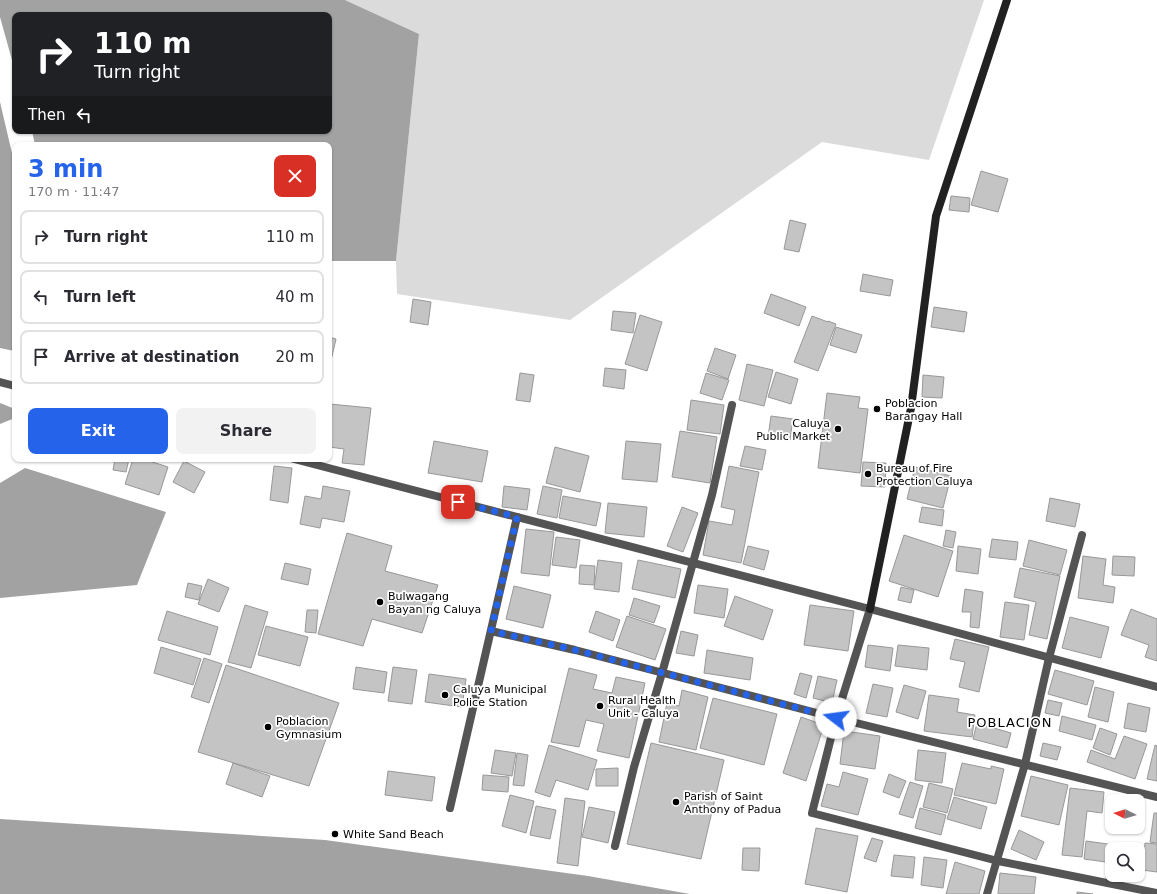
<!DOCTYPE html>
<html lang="en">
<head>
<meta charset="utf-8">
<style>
	body { margin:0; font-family:"DejaVu Sans",sans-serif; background:#f2f2f3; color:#2b2b33; height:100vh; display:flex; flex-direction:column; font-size:15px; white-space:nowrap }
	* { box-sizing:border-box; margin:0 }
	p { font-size:13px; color:#7c7c81 }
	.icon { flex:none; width:22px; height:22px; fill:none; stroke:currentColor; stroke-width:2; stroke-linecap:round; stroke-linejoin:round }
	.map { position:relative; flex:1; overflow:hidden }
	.panel { position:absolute; left:12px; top:142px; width:320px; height:320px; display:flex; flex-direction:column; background:#fff; border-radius:8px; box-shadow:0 1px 3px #0004 }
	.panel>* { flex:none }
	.top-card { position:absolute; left:12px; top:12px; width:320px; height:122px; border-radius:8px; box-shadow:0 1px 3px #0004; background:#202124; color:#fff; overflow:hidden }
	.needle { width:26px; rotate:275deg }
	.buttons { position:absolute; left:1105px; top:794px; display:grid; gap:8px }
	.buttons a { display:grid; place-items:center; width:40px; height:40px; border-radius:8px; background:#fff; box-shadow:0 1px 3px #0004; font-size:20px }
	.pin { position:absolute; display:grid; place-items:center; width:34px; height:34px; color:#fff; margin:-17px; border-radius:8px; box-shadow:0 2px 6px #0006 }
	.me { position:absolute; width:44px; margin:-22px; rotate:285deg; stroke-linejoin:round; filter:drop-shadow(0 0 3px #0008) }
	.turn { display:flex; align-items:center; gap:14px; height:84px; padding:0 16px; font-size:18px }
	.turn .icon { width:52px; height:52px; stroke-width:2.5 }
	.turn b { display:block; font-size:28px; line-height:34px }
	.then { display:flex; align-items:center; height:38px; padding:0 16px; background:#0003; gap:8px; font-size:15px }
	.round { display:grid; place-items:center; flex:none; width:42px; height:42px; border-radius:8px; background:#f2f2f3 }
	.head { display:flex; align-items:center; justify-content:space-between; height:68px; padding:0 16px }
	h1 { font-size:24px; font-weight:700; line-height:30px; color:#2563eb }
	.action { display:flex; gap:8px; margin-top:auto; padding:8px 16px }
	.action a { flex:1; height:46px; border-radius:8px; background:#2563eb; color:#fff; font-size:16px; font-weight:700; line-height:46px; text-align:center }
	.action a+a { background:#f2f2f3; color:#2b2b33 }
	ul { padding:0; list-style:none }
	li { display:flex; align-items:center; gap:12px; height:54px; margin:0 8px 6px; padding:0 8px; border:2px solid #e1e1e2; border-radius:8px }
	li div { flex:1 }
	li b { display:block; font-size:15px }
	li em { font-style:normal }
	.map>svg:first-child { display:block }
</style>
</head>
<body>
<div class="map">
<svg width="1157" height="894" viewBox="0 0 1157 894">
	<rect width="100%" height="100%" fill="#fff"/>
	<path fill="#dbdbdb" d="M345,0H984L929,160L822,142L570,320L397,294L396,261L419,34Z"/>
	<path fill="#a2a2a2" d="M0,0H345L419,34L396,261H329V145H35L32,131H329V15H15V71L0,17Z
		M0,102L15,166V345L14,351L0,348Z
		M0,403L15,409V418L0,424Z
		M25,468L166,512L137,585L0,598V483Z
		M0,819L325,840L588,876L690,894H0Z"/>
	<path fill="#c4c4c4" stroke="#989898" d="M981,171L1008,179L998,212L971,205Z
		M951,196L970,198L969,212L949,210Z
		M790,220L806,224L799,252L784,249Z
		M863,274L893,280L890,296L860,291Z
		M771,294L806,307L799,326L764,313Z
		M413,299L431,302L428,325L410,322Z
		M934,307L967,312L964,332L931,327Z
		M613,311L636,313L633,333L611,330Z
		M640,315L662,322L647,371L625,364Z
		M812,316L828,322V321L836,324L818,371L794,362Z
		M836,327L862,335L856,353L830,345Z
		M329,337L336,339L329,369Z
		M715,348L736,355L728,379L707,371Z
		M747,364L773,370L764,406L739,400Z
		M605,368L626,370L624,389L603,386Z
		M776,372L798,379L791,404L768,397Z
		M520,373L534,375L530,402L516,400Z
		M706,373L729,380L722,400L700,393Z
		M329,374H331L329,392Z
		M923,375L944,377L942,398L922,397Z
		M827,393L860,397L858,408L868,409L860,473L818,468Z
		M691,400L724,405L720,434L687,430Z
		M330,404L371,408L364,465L342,463L344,449L329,447Z
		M771,416L793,419L790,440L768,437Z
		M680,431L717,437L710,483L672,477Z
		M434,441L488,451L482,482L428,473Z
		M626,441L661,444L657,482L622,479Z
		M745,446L766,450L762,470L740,466Z
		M555,447L589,456L580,492L546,483Z
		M115,459H129L126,472L113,470Z
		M133,459H143L168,467L159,495L125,484Z
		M184,461L205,472L194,493L173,482Z
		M863,462L886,463L885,487L861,486Z
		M274,466L292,468L288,503L270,500Z
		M729,466L759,472L741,563L703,555L709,521L732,525L735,510L721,507Z
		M915,467L951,476L943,508L907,499Z
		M323,486L350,491L344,522L322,518L320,528L300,524L305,496L321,499Z
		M504,486L530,489L527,510L502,507Z
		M543,486L562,490L557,518L537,514Z
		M563,496L601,503L596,526L559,518Z
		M1050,498L1080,504L1075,527L1046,521Z
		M608,503L647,507L644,537L605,533Z
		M682,507L698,513L683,552L667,546Z
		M922,507L944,510L942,526L919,522Z
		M526,529L554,532L549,576L521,573Z
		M946,530L956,532L953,548L943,546Z
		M347,533L392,546L385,571L438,585L422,633L372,619L363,646L318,634Z
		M904,535L953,551L938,597L889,581Z
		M556,537L580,540L576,568L552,565Z
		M992,539L1018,542L1016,560L989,557Z
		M1029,540L1067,550L1060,575L1023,566Z
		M748,546L769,551L764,570L743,564Z
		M958,546L981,549L978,574L956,571Z
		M1083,556L1106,559L1103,585L1115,587L1113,603L1078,598Z
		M1113,556L1135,557L1134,576L1112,575Z
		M598,560L622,563L619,592L594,589Z
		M638,560L681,569L675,598L632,589Z
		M285,563L311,569L308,585L281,579Z
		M580,565L595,566L594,585L579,584Z
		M1020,568L1060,576L1047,639L1029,635L1036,602L1014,597Z
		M208,579L229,588L219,612L198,604Z
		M188,583L202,586L199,600L185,597Z
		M698,585L728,589L724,618L694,613Z
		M514,586L551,595L543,628L506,619Z
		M901,587L914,590L911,603L898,600Z
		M965,589L983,592L979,628L970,627L971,612H962Z
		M735,596L773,610L763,640L724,626Z
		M634,598L660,606L654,623L629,615Z
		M1005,602L1029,605L1024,640L1000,637Z
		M245,605L268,612L251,668L228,662Z
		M810,605L854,611L848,651L804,645Z
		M1131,609L1157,619V661L1145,657L1149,645L1121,635Z
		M307,610H318L316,633L305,632Z
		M167,611L218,627L210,655L158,640Z
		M596,611L620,620L613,641L589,632Z
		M627,616L666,629L655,660L616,647Z
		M1070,617L1109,627L1101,658L1062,648Z
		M266,626L308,637L300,666L258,655Z
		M681,631L698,635L694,656L676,653Z
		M955,639L989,647L979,692L959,687L965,662L950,659Z
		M868,645L893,648L890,671L865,667Z
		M898,645L929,648L927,670L895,666Z
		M161,647L201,659L193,685L154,673Z
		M707,650L753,658L750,680L704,673Z
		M204,658L222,664L209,703L191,697Z
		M226,665L339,703L309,786L198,752Z
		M356,667L387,672L384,693L353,689Z
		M393,667L417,670L412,704L388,701Z
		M569,668L597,675L593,689L612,693L616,677L645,683L629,758L597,751L604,724L586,720L579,747L551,742Z
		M1055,670L1094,681L1087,705L1048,694Z
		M800,673L812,676L806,698L794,694Z
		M429,674L466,679L462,707L425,702Z
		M818,676L837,680L832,703L813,698Z
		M873,684L893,688L887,717L866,713Z
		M904,685L926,691L918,719L896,712Z
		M1095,687L1114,692L1108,722L1088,717Z
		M682,690L708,697L696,750L659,742L667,703L679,706Z
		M929,695L959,699L957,712L975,715L972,737L924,731Z
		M713,698L777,714L764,765L700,748Z
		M1048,700L1062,703L1059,716L1045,713Z
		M1128,703L1150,708L1146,732L1124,728Z
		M1062,716L1096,725L1092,740L1059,731Z
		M801,717L824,725L806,781L783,773Z
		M977,723L1011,733L1007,748L973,739Z
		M1100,728L1117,734L1110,755L1093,748Z
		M844,731L880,736L875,769L840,764Z
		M1124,736L1147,744L1135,779L1087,762L1091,750L1115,759Z
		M651,743L724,760L701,859L627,844Z
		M1043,743L1061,747L1057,760L1040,756Z
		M549,745L597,760L588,790L556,780L550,797L535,792Z
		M1155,745L1157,746V781L1147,779Z
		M495,750L516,753L512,776L491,773Z
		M918,750L946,753L942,783L915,780Z
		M517,753L528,755L524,786L513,785Z
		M233,763L270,776L262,797L226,784Z
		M962,763L991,769V766L1004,769L996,804L954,795Z
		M618,768V786H596V769Z
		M388,771L435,777L432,801L385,795Z
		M843,772L868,779L858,815L821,806L827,784L839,787Z
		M889,774L906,781L899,798L883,792Z
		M483,775L509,777L508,792L482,790Z
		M1031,776L1068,785L1059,825L1021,816Z
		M910,782L923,786L913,818L899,814Z
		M929,783L953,789L947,813L923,807Z
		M1070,788L1104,792L1102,813L1087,811L1082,857L1062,855Z
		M510,795L534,801L526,833L502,826Z
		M954,797L987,807L981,829L947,819Z
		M565,798L585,801L578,866L557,863Z
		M536,806L556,810L550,839L530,835Z
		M589,807L615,812L608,843L582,837Z
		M1138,807L1142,808L1140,830L1125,829V827H1138Z
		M920,808L946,815L941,835L915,828Z
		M1154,813H1157V843L1150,842Z
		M816,828L858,836L847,892L805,884Z
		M1019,830L1044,842L1036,860L1011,849Z
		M872,838L883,841L876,862L864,858Z
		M1086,841L1108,844L1106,862L1084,859Z
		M1145,843L1157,844V872L1142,870Z
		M743,848H760L759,871L742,870Z
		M894,855L915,857L913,878L891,876Z
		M924,857L947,860L943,888L921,885Z
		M955,862L985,871L979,894H946Z
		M1000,873L1036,877L1034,894H998Z
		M1077,892L1093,894H1077Z"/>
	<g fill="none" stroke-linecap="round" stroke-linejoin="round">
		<path stroke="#545454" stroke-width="8" d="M870,609L836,718L812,813L998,861L1157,893
			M491,631L575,650L836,718L1157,797
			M450,808L517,517
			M615,846L634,767L662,673L712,495L732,405
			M987,894L1025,764L1049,658L1082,535"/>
		<path stroke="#545454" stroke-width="8" d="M0,382L15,386
			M294,459L870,609L1157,687"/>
		<path stroke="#212121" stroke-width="8" d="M870,609L911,408L936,216L1007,0"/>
	</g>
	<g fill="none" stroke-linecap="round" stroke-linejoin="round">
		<path stroke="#2563eb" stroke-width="7" stroke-dasharray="0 12.6" d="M458,502L517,517L491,631L575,650L836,718"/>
	</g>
	<g fill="#000" stroke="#fff" stroke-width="1.5">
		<circle cx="877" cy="409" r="4"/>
		<circle cx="838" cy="429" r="4"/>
		<circle cx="868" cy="474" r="4"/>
		<circle cx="380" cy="602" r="4"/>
		<circle cx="445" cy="695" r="4"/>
		<circle cx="600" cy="706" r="4"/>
		<circle cx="268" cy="727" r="4"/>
		<circle cx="676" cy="802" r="4"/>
		<circle cx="335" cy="834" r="4"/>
	</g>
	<g text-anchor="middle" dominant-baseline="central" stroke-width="3.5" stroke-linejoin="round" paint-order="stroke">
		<g font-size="11" fill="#000" stroke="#fff" text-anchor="start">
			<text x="885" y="403">Poblacion<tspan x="885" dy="13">Barangay Hall</tspan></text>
			<text x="830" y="423" text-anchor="end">Caluya<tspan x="830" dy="13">Public Market</tspan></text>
			<text x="876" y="468">Bureau of Fire<tspan x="876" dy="13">Protection Caluya</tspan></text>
			<text x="388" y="596">Bulwagang<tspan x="388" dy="13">Bayan ng Caluya</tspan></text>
			<text x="453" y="689">Caluya Municipal<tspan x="453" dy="13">Police Station</tspan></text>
			<text x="608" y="700">Rural Health<tspan x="608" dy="13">Unit - Caluya</tspan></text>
			<text x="276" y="721">Poblacion<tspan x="276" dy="13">Gymnasium</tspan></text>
			<text x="684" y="796">Parish of Saint<tspan x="684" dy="13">Anthony of Padua</tspan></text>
			<text x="343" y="834">White Sand Beach</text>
		</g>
		<g font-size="13" letter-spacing="1" fill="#000" stroke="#fff">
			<text x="1010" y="722">POBLACION</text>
		</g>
	</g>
</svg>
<div class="buttons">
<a><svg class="needle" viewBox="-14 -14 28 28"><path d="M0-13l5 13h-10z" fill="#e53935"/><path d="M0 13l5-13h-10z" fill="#7c7c81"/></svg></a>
<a><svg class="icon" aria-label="search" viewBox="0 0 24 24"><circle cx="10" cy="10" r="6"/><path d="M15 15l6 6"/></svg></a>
</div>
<div class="pin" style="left:458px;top:502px;background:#d93025"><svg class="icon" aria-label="arrive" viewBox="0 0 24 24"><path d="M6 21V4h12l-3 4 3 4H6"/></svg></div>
<svg class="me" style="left:836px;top:718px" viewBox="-20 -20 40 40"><circle r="19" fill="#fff"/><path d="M0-13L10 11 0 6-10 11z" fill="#2563eb"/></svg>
<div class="top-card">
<div class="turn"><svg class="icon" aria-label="right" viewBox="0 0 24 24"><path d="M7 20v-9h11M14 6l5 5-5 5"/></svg><div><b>110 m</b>Turn right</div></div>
<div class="then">Then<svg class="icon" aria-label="left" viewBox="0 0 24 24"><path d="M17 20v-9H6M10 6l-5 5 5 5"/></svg></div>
</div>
<section class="panel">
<div class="head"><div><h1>3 min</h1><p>170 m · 11:47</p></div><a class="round" style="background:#d93025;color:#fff"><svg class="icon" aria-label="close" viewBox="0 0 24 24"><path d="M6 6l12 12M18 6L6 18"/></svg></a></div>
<ul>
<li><svg class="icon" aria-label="right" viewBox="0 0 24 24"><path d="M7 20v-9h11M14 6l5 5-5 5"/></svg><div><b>Turn right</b></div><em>110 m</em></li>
<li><svg class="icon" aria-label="left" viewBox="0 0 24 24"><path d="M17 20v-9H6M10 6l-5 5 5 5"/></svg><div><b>Turn left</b></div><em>40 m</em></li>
<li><svg class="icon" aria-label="arrive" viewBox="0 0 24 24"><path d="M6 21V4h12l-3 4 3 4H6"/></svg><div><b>Arrive at destination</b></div><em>20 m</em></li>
</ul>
<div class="action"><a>Exit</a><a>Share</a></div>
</section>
</div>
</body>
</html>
